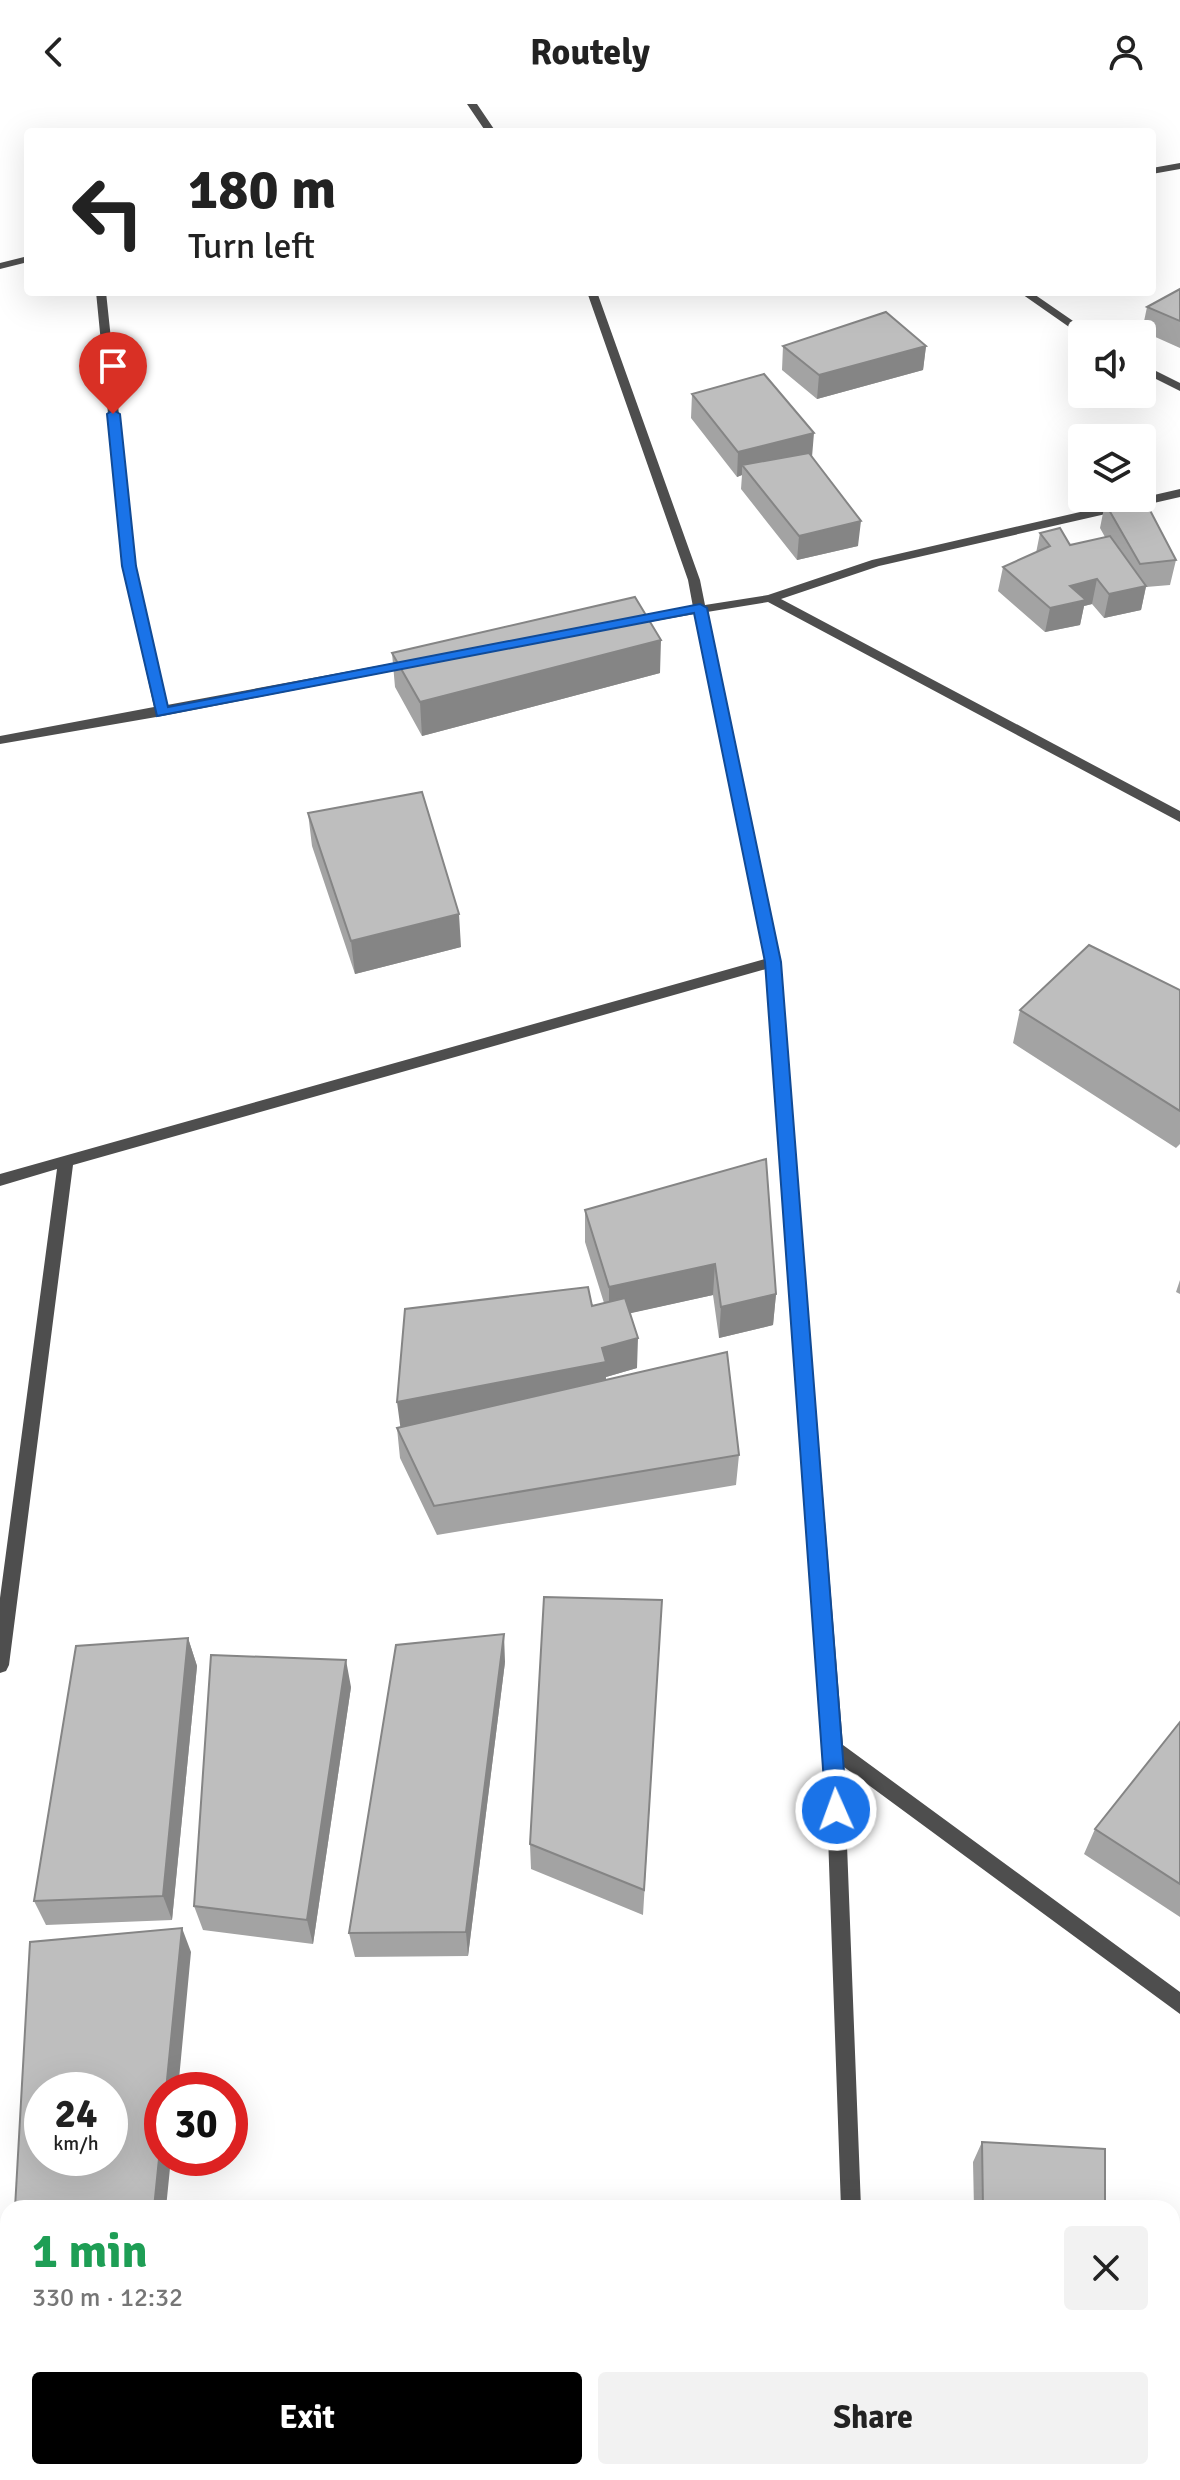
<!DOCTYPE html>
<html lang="en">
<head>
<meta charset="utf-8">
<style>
	body { margin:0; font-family:Signika,sans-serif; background:#f2f2f2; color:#222; height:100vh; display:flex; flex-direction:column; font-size:30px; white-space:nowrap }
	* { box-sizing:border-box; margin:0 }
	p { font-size:26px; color:#767676 }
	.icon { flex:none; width:44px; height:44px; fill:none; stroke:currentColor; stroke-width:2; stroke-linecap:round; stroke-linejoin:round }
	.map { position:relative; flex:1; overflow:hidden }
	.details { position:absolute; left:0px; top:2096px; width:1180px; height:280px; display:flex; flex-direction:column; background:#fff; border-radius:24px 24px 0 0; box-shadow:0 8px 32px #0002 }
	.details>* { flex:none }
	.top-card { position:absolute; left:24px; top:24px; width:1132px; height:168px; border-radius:8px; box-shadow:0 8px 32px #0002; background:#fff; color:#222; overflow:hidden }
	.tools { position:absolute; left:1068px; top:216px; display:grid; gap:16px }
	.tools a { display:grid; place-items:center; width:88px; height:88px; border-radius:8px; background:#fff; box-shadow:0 8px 32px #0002; font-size:40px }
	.speed { position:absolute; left:24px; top:1968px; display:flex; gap:16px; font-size:40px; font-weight:700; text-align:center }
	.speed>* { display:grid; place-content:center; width:104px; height:104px; border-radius:50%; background:#fff; box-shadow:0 8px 32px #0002; line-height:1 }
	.speed small { font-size:20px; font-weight:400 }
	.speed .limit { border:12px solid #d22; background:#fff; color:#111 }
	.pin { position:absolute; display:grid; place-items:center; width:68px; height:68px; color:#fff; margin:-82px -34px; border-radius:50% 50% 50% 0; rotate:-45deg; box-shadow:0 0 8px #0007 }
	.pin .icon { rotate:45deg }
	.me { position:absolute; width:88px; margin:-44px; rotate:358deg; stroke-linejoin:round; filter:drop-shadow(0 0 6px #0008) }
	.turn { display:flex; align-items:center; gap:28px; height:168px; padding:0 32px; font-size:36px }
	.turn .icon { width:104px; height:104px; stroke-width:2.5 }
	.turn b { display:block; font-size:56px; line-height:68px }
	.round { display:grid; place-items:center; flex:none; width:84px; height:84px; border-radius:8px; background:#f2f2f2 }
	.summary { display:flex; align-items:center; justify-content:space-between; height:136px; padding:0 32px }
	h1 { font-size:48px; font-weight:700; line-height:60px; color:#1e9e55 }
	.cta { display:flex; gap:16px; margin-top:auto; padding:16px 32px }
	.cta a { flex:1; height:92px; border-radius:8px; background:#000; color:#fff; font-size:32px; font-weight:700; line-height:92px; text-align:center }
	.cta a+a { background:#f2f2f2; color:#222 }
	header { display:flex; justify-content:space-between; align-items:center; height:104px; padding:0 32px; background:#fff; font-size:36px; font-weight:700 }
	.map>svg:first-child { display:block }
</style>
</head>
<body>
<header><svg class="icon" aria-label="back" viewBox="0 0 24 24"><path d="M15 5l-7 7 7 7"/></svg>Routely<svg class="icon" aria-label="person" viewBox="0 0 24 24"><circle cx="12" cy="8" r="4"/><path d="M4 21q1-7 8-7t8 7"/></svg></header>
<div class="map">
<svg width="1180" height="2376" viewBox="0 0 1180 2376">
	<rect width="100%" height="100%" fill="#fff"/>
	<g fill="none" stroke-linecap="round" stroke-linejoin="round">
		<path fill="#4e4e4e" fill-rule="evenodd" d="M467,0H477L496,28H486Z
			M1180,59V65L1152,70V64Z
			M28,152V158L0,165V159Z
			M96,188H106L135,462L167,601L415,555L419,556V562L162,612L0,640V632L154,603L123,462Z
			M587,188H597L700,476L705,501L768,491L872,456L1180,385V393L879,462L781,495L1180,707V718L768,498L707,508L780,858L843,1641L1180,1888V1910L844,1663L861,2104H841L825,1645L766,865L73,1061L9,1561L6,1567L0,1569V1494L57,1065L0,1082V1070L765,855L695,510L626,522L620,518L626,514L693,503L688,476Z
			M1019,188H1031L1092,230L1082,232Z
			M1142,260L1180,279V287L1142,268Z
			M849,2368H871L872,2376H850Z"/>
	</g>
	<path fill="#a3a3a3" d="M1180,185V244L1142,227L1147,203Z
		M783,242H926L923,266L817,295L782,266Z
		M692,290L812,352L858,442L797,456L741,385L742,371L737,373L691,314Z
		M1105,399L1176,456L1170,481L1146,483L1141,506L1104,514L1092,500L1084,502L1080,521L1045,528L998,487L1003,463L1036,449L1040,429L1070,441L1105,433L1100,424Z
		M392,549L660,569L422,632L395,583Z
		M308,709L461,843L355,870L312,742Z
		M1180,886V1040L1176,1044L1013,939L1020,906Z
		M766,1055L776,1190L773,1221L719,1234L713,1191L630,1209L637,1264L606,1273V1276L739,1351L736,1381L437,1431L400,1354L397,1324H400L592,1202L604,1199L585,1138V1106Z
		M1180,1176V1190L1176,1188Z
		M662,1496L643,1811L531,1765L530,1740Z
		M188,1534L197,1562L172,1816L46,1821L34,1797Z
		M505,1558L468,1852L355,1853L349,1829Z
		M351,1583L313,1840L203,1826L194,1802Z
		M1180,1618V1813L1084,1750L1095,1725Z
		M982,2038L1105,2104H974L973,2058Z
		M978,2368H1108V2376H978Z"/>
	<path fill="#858585" d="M926,242L923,266L817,295L819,271Z
		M814,329L812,353L742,361V371L737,373L738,348Z
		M861,417L858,442L797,456L799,432Z
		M1097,475L1092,500L1084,502L1080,521L1045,528L1050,504L1070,482Z
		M1146,482L1141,506L1104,514L1109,490Z
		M661,536L660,569L422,632L420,598Z
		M459,810L461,843L355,870L351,837Z
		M715,1160L713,1191L609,1214V1183Z
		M776,1190L773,1221L719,1234L721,1203Z
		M638,1234L637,1264L606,1273L605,1289L401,1328L397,1298Z
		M504,1530L505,1558L468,1852L466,1828Z
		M188,1534L197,1562L172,1816L163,1792Z
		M346,1556L351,1583L313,1840L307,1816Z
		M182,1824L191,1848L178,1986H166Z
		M162,2025V2054H171L166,2104H154Z
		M195,2368H208L206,2376H194Z"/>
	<path fill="#bebebe" stroke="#858585" stroke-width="2" fill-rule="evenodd" d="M1180,185V217L1147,203Z
		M886,208L926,242L819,271L783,242Z
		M764,270L814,329L738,348L692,290Z
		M809,349L861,417L799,432L742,361Z
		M1142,391L1176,456L1140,460L1105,399L1120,394H1142Z
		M1060,424L1070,441L1110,432L1146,482L1109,490L1097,475L1070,482L1086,496L1050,504L1003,463L1050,442L1040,429Z
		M635,493L661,536L420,598L392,549Z
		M422,688L459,810L351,837L308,709Z
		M1089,841L1180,886V1007L1020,906Z
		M766,1055L776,1190L721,1203L715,1160L609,1183L585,1106Z
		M588,1183L592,1202L625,1194L638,1234L602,1244L606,1258L397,1298L405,1205Z
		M727,1248L739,1351L434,1402L397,1324Z
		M544,1493L662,1496L644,1786L530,1740Z
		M504,1530L466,1828L349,1829L396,1541Z
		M188,1534L163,1792L34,1797L76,1542Z
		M211,1551L346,1556L307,1816L194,1802Z
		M1180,1618V1780L1095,1725Z
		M182,1824L166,1986H162V2025L154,2104H15L30,1838ZM42,1986H110V2054H42Z
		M982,2038L1105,2045V2104H983Z
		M28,2368H195L194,2376H26Z
		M677,2368H746V2376H652Z
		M988,2368H1108V2376H988Z"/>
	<path fill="#1a73e8" stroke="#114b97" stroke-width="2" d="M113,306L120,310L136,462L168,603L700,500L707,504L781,858L847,1706L844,1713L836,1716L829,1713L826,1706L765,858L694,509L157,612L122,462L107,310Z"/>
</svg>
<div class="tools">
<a><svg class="icon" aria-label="sound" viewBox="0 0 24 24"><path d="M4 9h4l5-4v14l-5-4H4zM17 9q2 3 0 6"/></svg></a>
<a><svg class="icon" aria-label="layers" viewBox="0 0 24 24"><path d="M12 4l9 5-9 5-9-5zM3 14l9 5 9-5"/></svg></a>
</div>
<div class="speed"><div>24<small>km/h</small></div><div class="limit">30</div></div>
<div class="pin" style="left:113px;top:310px;background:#d93025"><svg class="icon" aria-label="arrive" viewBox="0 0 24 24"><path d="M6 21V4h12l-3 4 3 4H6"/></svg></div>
<svg class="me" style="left:836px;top:1706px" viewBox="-20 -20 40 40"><circle r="17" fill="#1a73e8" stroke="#fff" stroke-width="3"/><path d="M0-11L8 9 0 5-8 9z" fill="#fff"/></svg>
<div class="top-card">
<div class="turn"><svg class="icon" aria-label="left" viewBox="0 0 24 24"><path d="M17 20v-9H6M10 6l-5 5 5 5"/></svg><div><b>180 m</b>Turn left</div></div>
</div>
<section class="details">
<div class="summary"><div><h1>1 min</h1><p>330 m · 12:32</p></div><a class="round"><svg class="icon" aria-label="close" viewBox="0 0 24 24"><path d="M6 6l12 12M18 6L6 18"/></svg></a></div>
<div class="cta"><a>Exit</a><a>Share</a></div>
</section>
</div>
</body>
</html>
